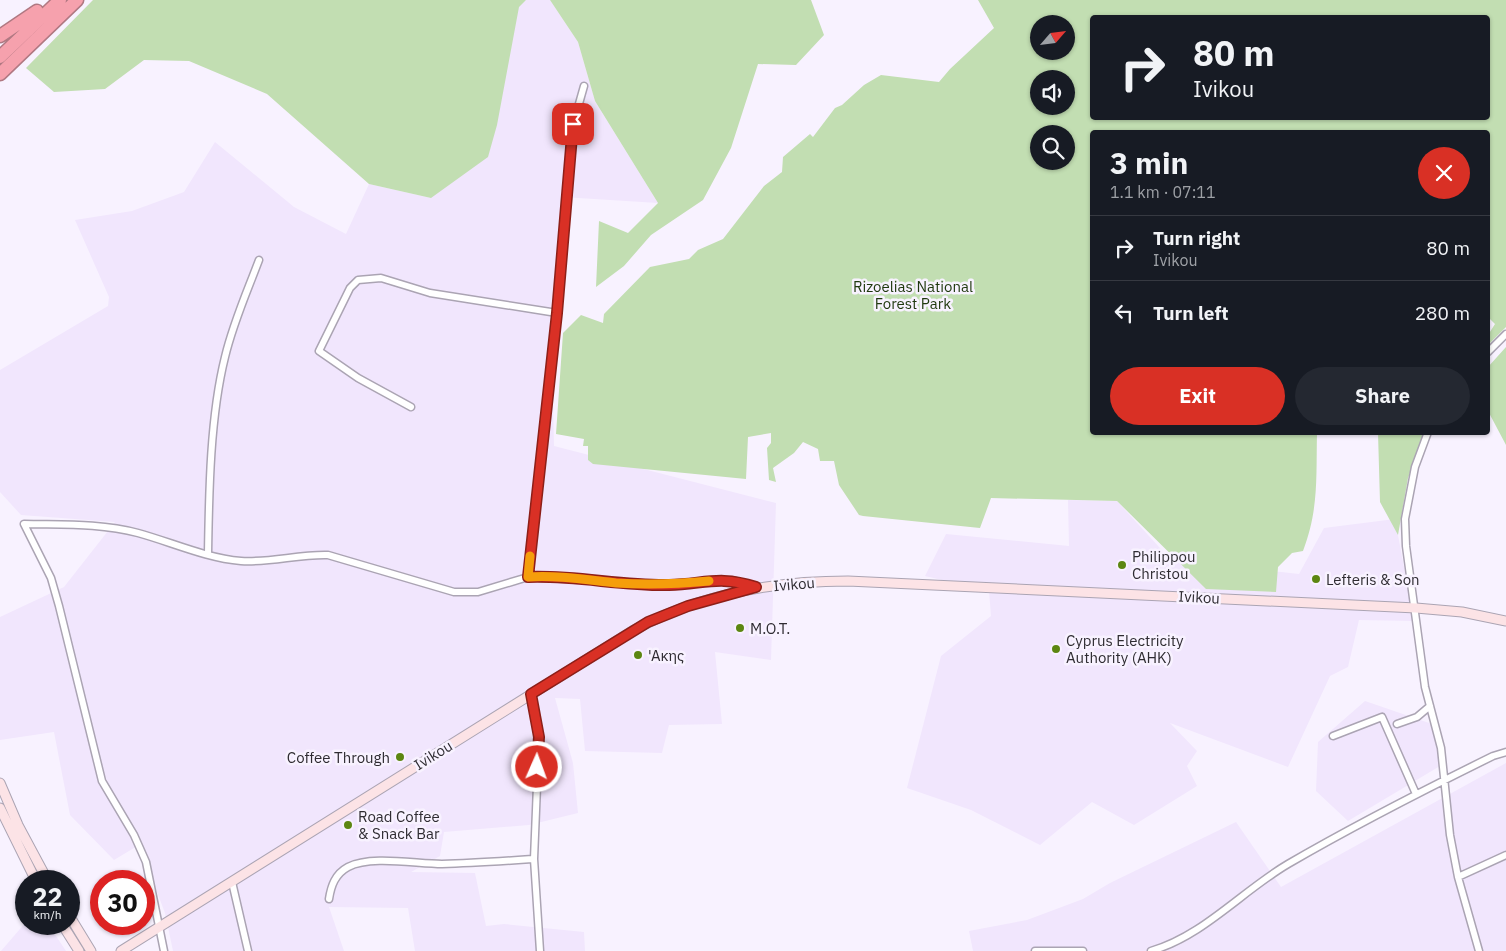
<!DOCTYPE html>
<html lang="en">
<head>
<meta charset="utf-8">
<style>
	body { margin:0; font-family:"IBM Plex Sans",sans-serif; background:#242831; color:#f1f3f6; height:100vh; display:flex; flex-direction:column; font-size:19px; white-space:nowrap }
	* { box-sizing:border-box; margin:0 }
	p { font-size:16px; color:#9ea1a6 }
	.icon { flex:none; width:28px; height:28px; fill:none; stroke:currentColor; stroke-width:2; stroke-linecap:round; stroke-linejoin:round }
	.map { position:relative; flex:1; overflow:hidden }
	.drawer { position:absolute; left:1090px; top:130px; width:400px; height:305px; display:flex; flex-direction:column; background:#171b24; border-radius:5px; box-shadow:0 1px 4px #0004 }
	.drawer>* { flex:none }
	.hud { position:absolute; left:1090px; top:15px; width:400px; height:105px; border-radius:5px; box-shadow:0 1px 4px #0004; background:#171b24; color:#f1f3f6; overflow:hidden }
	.needle { width:32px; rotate:62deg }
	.controls { position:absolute; left:1030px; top:15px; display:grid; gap:10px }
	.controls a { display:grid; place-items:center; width:45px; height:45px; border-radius:50%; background:#171b24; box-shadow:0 1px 4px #0004; font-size:25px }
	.speed { position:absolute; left:15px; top:870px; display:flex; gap:10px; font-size:25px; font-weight:700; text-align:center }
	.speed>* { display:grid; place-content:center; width:65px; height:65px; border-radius:50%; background:#171b24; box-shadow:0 1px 4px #0004; line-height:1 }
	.speed small { font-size:12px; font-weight:400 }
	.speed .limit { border:8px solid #d22; background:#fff; color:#111 }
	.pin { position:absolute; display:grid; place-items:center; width:42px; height:42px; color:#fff; margin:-21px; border-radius:10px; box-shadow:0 2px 8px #0006 }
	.me { position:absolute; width:55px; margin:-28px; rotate:2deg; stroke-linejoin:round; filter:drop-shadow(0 0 4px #0008) }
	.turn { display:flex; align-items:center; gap:18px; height:105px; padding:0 20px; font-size:22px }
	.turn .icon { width:65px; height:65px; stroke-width:2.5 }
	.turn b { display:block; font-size:35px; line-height:42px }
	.round { display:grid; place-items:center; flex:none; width:52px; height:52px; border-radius:26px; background:#242831 }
	.headline { display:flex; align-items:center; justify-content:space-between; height:85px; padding:0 20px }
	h1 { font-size:30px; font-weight:800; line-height:38px }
	.button { display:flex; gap:10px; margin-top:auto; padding:10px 20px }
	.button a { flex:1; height:58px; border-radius:30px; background:#d93025; color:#fff; font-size:20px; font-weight:800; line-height:58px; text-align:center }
	.button a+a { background:#242831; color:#f1f3f6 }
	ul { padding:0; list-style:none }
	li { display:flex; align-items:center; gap:15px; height:65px; padding:0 20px; border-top:1px solid #363941 }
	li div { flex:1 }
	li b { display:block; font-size:19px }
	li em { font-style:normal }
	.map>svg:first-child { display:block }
</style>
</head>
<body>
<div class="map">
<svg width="1506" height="951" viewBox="0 0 1506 951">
	<rect width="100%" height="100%" fill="#f8f2ff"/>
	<path fill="#f1e6fd" d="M526,0H550L578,42L595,101L658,203L562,197L551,319L554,446L776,503L771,660L715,652L722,724L669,725L662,753L585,751L580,699L555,698L573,763L578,813L529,825L444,832L440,856L411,872L475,873L486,926L504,924L584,932L585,951H415L408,908L329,907L344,951H173L165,913L139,845L114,860L70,815L54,732L0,740V617L64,587L115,522L21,515L0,492V370L108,306L109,297L75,220L132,211L184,192L215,142L294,207L346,234L369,184L431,198L519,6Z
		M1068,500L1117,501L1170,559L1299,574L1324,528L1395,519L1414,621L1359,620L1348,667L1330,676L1288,767L1170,723L1197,751L1187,766L1197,786L1134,825L1092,802L1040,845L971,810L907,788L941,656L991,616L989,591L925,576L946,534L1069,546Z
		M1365,701L1432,724L1440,766L1348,821L1316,791L1318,742Z
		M1506,763V951H973L969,931L1027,920L1083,899L1110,883L1236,822L1281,887Z
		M26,922V924H48L66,951H1Z"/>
	<path fill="#c2deb2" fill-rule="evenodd" d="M93,0H526L519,7L497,125L488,157L431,198L369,184L267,94L189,61L144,60L105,89L54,92L26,68Z
		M550,0H811L824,35L796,65L758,64L731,148L703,200L651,235L624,266L596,287L599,221L628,233L658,203L595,101L578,42Z
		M978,0H1506V327L1488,345V335L1495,324L1488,317V132H1092V432L1317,433C1316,476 1319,509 1303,551L1292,553L1278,567L1276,592L1206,589L1117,501L991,498L980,528L863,516L859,515L839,485L834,461H820L818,449L803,442L794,453L773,468L776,482L769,480L767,448L771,443V433L748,437L746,479L593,464L588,460V446H583L584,439L556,434L563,333L581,315L603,323L604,314L650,267L689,259L698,250L723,239L764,186L782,172L783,157L810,134L813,137L835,108L842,105L864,85L881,75L939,82L950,69L994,28ZM1092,18H1488V118H1092ZM1039,24H1066V51H1039ZM1039,79H1066V106H1039ZM1039,134H1066V161H1039Z
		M1506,347V445L1488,411V367Z
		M1378,433H1425L1408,478L1398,535L1380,502Z"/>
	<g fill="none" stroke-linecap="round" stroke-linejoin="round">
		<g stroke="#aba4b3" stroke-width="9">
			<path id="street" d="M1488,352L1506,334
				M411,407L358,378L319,351L350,288L358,280L381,278L430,293L557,313
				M1428,432L1415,467L1405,519L1406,546L1425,687L1441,748L1450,835L1458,877L1479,951
				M208,554C209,492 210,417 225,357C233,323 247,292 259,260
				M528,577L557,313L573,125L584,86
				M531,694L539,737L534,859L540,951
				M1397,724L1417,717L1430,706
				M1333,736L1382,717L1416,794
				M1458,877L1506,855
				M232,882L248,951
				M329,899C331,886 335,874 348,867C371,855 416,864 442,864C473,863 503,861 534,859
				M164,951L146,862L134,835L102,781L59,606L51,578L24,524C62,525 100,523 138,533C171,542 206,558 241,561C270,563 299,554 328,555L454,592H478L528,577L552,576L617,583L670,585L720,580L736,581L756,587
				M1035,951H1083
				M1151,951C1203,936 1242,891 1288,864C1355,825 1424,790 1493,756L1506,752"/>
		</g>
		<g stroke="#aba4b3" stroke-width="11">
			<path id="secondary" d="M0,783L18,825L48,881
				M0,808L36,881
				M69,915L91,951
				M62,924L79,951
				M121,951L634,630C700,594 774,581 848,581L1416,608L1462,612L1506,621"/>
		</g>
		<g stroke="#b07882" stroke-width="15">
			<path id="highway" d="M0,36L37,11
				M0,57L60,0
				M0,74L77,0"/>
		</g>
		<use href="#street" stroke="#fff" stroke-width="6"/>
		<use href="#secondary" stroke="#fce3e6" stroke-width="9"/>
		<use href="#highway" stroke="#f6a1ad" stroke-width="12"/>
	</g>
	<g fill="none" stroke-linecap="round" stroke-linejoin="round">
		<g stroke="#8d1f18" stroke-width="12">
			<path id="route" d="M537,767L539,737L531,694L648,622L688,606L756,587C719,575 705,584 669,585C622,586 575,575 528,577L557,313L573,124"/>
		</g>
		<use href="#route" stroke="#d93025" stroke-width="9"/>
		<path stroke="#f59e0b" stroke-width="9" d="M530,556L528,577C558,575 587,580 616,583C648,585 678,584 709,581"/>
	</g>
	<g fill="#5c8611" stroke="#f8f2ff" stroke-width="2">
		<circle cx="1122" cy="565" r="5"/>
		<circle cx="1316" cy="579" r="5"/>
		<circle cx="740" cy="628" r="5"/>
		<circle cx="1056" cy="649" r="5"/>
		<circle cx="638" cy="655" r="5"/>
		<circle cx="400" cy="757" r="5"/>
		<circle cx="348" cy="825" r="5"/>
	</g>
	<g text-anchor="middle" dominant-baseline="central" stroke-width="5" stroke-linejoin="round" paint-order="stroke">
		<g font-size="15" fill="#1f380e" stroke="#f8f2ff">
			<text x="913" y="286">Rizoelias National<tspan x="913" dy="17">Forest Park</tspan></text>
		</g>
		<g font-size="15" fill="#2f2c32" stroke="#f8f2ff" text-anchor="start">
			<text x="1132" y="556">Philippou<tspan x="1132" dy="17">Christou</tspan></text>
			<text x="1326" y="579">Lefteris &amp; Son</text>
			<text x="750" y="628">M.O.T.</text>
			<text x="1066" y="640">Cyprus Electricity<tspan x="1066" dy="17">Authority (AHK)</tspan></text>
			<text x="648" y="655">'Ακης</text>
			<text x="390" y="757" text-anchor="end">Coffee Through</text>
			<text x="358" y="816">Road Coffee<tspan x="358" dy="17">&amp; Snack Bar</tspan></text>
		</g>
		<g font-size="15" fill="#2f2c32" stroke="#f8f2ff">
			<text transform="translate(794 584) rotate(-5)">Ivikou</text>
			<text transform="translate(1199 597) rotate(3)">Ivikou</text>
			<text transform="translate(433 755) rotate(-32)">Ivikou</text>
		</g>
	</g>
</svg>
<div class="controls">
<a><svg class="needle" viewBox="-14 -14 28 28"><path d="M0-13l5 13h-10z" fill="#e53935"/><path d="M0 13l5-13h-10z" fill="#9ea1a6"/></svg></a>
<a><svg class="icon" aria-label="sound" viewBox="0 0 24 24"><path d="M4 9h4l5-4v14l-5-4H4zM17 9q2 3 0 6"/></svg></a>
<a><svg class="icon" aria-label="search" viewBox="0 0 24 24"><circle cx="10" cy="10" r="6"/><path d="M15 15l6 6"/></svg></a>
</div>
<div class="speed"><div>22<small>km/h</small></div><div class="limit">30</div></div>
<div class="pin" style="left:573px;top:124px;background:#d93025"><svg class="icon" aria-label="arrive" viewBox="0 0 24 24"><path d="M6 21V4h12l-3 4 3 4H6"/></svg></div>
<svg class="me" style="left:537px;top:767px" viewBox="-20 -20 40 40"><circle r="17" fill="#d93025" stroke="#fff" stroke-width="3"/><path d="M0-11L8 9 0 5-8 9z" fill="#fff"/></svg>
<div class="hud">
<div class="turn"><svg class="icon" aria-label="right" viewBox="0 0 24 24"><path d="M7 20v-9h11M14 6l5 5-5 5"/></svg><div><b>80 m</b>Ivikou</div></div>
</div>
<section class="drawer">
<div class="headline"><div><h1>3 min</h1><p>1.1 km · 07:11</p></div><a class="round" style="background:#d93025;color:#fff"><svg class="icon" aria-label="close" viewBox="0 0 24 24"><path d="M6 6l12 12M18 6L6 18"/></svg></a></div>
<ul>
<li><svg class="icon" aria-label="right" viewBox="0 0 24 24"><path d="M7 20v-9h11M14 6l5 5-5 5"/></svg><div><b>Turn right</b><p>Ivikou</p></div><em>80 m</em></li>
<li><svg class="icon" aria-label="left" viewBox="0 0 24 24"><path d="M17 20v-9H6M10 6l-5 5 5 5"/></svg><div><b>Turn left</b></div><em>280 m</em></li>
</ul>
<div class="button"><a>Exit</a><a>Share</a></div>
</section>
</div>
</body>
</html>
